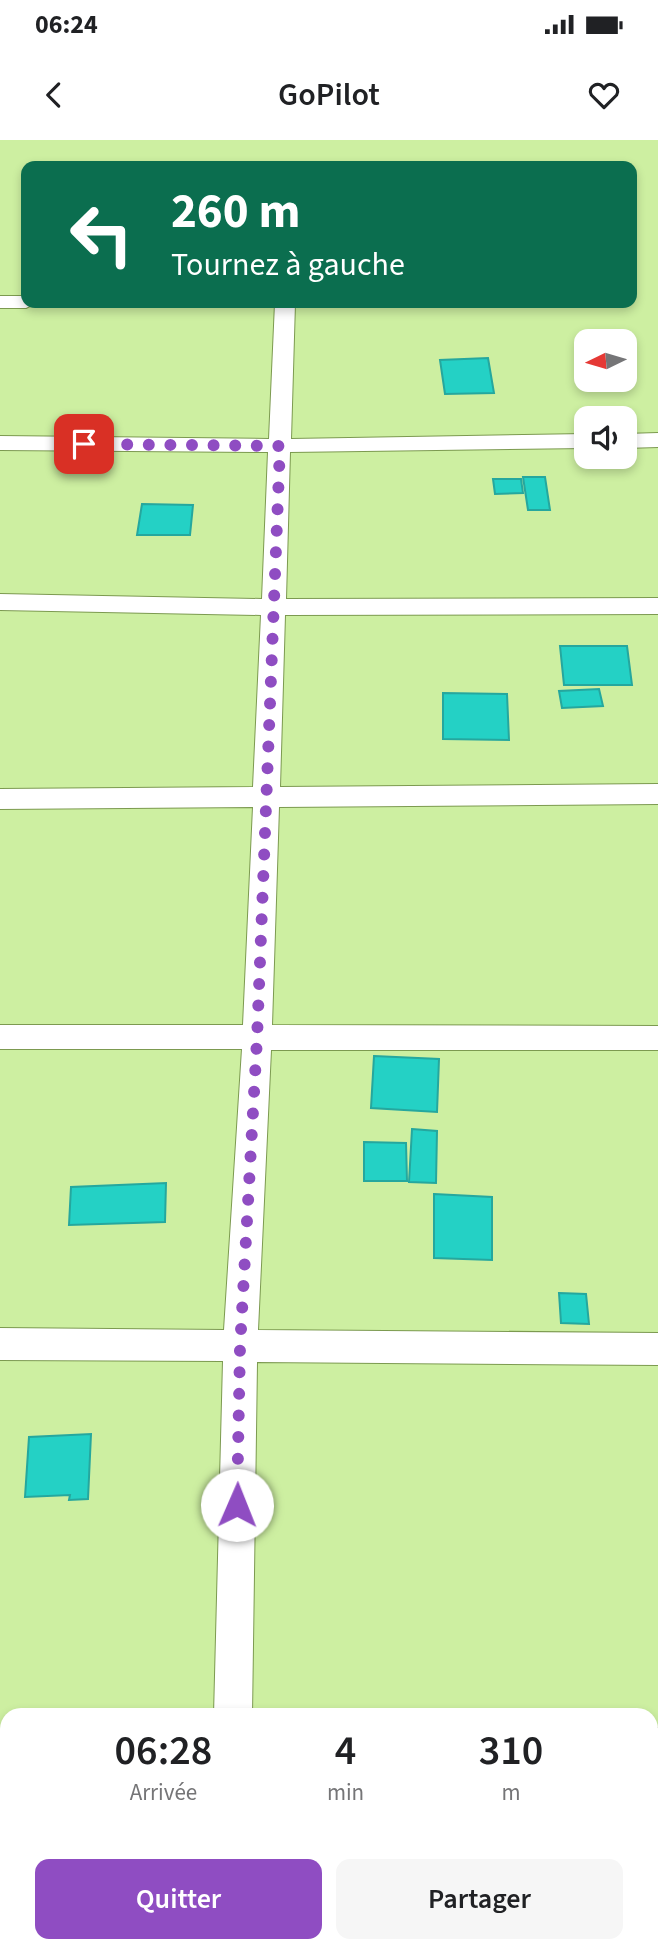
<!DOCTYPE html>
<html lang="fr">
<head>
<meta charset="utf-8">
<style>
	body { margin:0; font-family:"Source Sans 3",sans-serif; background:#f6f6f6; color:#202124; height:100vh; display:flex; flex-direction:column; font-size:26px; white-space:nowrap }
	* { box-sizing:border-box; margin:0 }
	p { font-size:23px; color:#757577 }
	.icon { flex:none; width:38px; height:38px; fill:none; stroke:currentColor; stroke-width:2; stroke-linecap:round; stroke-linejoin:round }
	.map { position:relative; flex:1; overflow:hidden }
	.side { position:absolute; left:0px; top:1568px; width:658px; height:245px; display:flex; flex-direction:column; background:#fff; border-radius:21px 21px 0 0; box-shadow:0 4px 10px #0003 }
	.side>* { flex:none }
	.banner { position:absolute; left:21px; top:21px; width:616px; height:147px; border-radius:14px; box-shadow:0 4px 10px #0003; background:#0b6e4f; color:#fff; overflow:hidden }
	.needle { width:46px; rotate:265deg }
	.tools { position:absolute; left:574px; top:189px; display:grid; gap:14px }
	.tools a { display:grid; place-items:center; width:63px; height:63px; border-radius:14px; background:#fff; box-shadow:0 4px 10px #0003; font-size:35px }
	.pin { position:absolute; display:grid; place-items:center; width:60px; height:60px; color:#fff; margin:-30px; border-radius:14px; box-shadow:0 4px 10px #0006 }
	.me { position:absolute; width:77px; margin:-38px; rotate:1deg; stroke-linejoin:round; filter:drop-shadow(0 0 5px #0008) }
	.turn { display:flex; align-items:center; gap:24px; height:147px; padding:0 35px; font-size:32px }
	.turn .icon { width:91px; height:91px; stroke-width:2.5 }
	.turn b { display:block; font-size:49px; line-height:60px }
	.eta { display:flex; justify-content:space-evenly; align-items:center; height:119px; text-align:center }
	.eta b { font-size:42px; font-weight:600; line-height:49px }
	.button { display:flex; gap:14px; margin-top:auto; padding:14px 35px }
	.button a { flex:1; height:80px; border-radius:14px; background:#8f4dc2; color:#fff; font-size:28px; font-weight:600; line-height:80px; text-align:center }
	.button a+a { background:#f6f6f6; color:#202124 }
	.status { display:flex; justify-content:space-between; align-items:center; height:49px; padding:0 35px; background:#fff; direction:ltr }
	.status svg { height:19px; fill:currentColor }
	header { display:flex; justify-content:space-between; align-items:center; height:91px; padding:0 35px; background:#fff; font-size:32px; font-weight:600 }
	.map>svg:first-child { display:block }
</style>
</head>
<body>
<div class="status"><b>06:24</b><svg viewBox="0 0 49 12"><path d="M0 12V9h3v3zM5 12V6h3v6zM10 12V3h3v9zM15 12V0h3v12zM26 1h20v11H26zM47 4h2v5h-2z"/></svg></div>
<header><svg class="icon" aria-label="back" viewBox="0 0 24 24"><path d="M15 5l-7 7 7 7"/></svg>GoPilot<svg class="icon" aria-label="heart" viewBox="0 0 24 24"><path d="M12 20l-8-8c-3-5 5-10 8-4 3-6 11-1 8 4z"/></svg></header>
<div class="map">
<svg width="658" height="1813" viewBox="0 0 658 1813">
	<rect width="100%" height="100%" fill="#cdefa1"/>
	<path fill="#24d1c5" stroke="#25a79e" stroke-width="2" d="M488,218L494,253L445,254L440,220Z
		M523,337H545L550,370H528Z
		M493,339H521L523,353L495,354Z
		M142,364L193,365L190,395H137Z
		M560,506H627L632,545H564Z
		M599,549L603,566L562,568L559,551Z
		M443,553L507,554L509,600L443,599Z
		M374,916L439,919L437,972L371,968Z
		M412,989L437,991L436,1043L409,1042Z
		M364,1002L406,1003L407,1041H364Z
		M166,1043L165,1082L69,1085L71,1047Z
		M434,1054L492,1057V1120L434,1118Z
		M559,1153L586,1154L589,1184L561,1183Z
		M91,1294L88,1359L69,1360L70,1355L25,1357L29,1297Z"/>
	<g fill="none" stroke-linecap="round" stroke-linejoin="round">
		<g stroke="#7c9a50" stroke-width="2">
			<path id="minor" d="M0,156H26V163H36L26,168H0Z
				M275,163H295L291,299L586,294V308L290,312L286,459L658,458V474L285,475L280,647L658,644V664L279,667L272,885L658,886V910H271L258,1190L658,1193V1225L257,1222L252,1575H214L223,1221L0,1220V1188L224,1190L242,909H0V885H243L253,667L0,669V649L253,647L261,475L0,470V454L262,459L268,312L0,310V296L269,299Z
				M658,293V307L625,308V294Z
				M651,1588H658V1626H651Z
				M7,1590V1628L0,1629V1591Z
				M205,1806H247V1813H205Z"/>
		</g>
		<use href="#minor" fill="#fff" fill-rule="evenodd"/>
	</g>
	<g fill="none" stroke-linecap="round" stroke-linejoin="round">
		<path stroke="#8f4dc2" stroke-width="12" stroke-dasharray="0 21.6" d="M84,304L280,306L257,899L240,1208L237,1365"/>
	</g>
</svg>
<div class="tools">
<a><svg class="needle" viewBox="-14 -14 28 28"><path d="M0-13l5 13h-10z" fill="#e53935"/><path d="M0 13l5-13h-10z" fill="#757577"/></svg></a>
<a><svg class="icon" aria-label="sound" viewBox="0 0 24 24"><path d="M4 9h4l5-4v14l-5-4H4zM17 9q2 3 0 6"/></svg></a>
</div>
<div class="pin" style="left:84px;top:304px;background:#d93025"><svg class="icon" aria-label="arrive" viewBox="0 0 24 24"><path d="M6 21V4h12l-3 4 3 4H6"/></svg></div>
<svg class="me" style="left:237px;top:1365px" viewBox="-20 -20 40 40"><circle r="19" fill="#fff"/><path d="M0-13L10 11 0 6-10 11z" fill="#8f4dc2"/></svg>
<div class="banner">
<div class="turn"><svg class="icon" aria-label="left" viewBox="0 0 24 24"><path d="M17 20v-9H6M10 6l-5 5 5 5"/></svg><div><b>260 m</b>Tournez à gauche</div></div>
</div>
<section class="side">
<div class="eta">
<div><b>06:28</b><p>Arrivée</p></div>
<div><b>4</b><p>min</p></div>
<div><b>310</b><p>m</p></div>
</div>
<div class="button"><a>Quitter</a><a>Partager</a></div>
</section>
</div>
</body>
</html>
